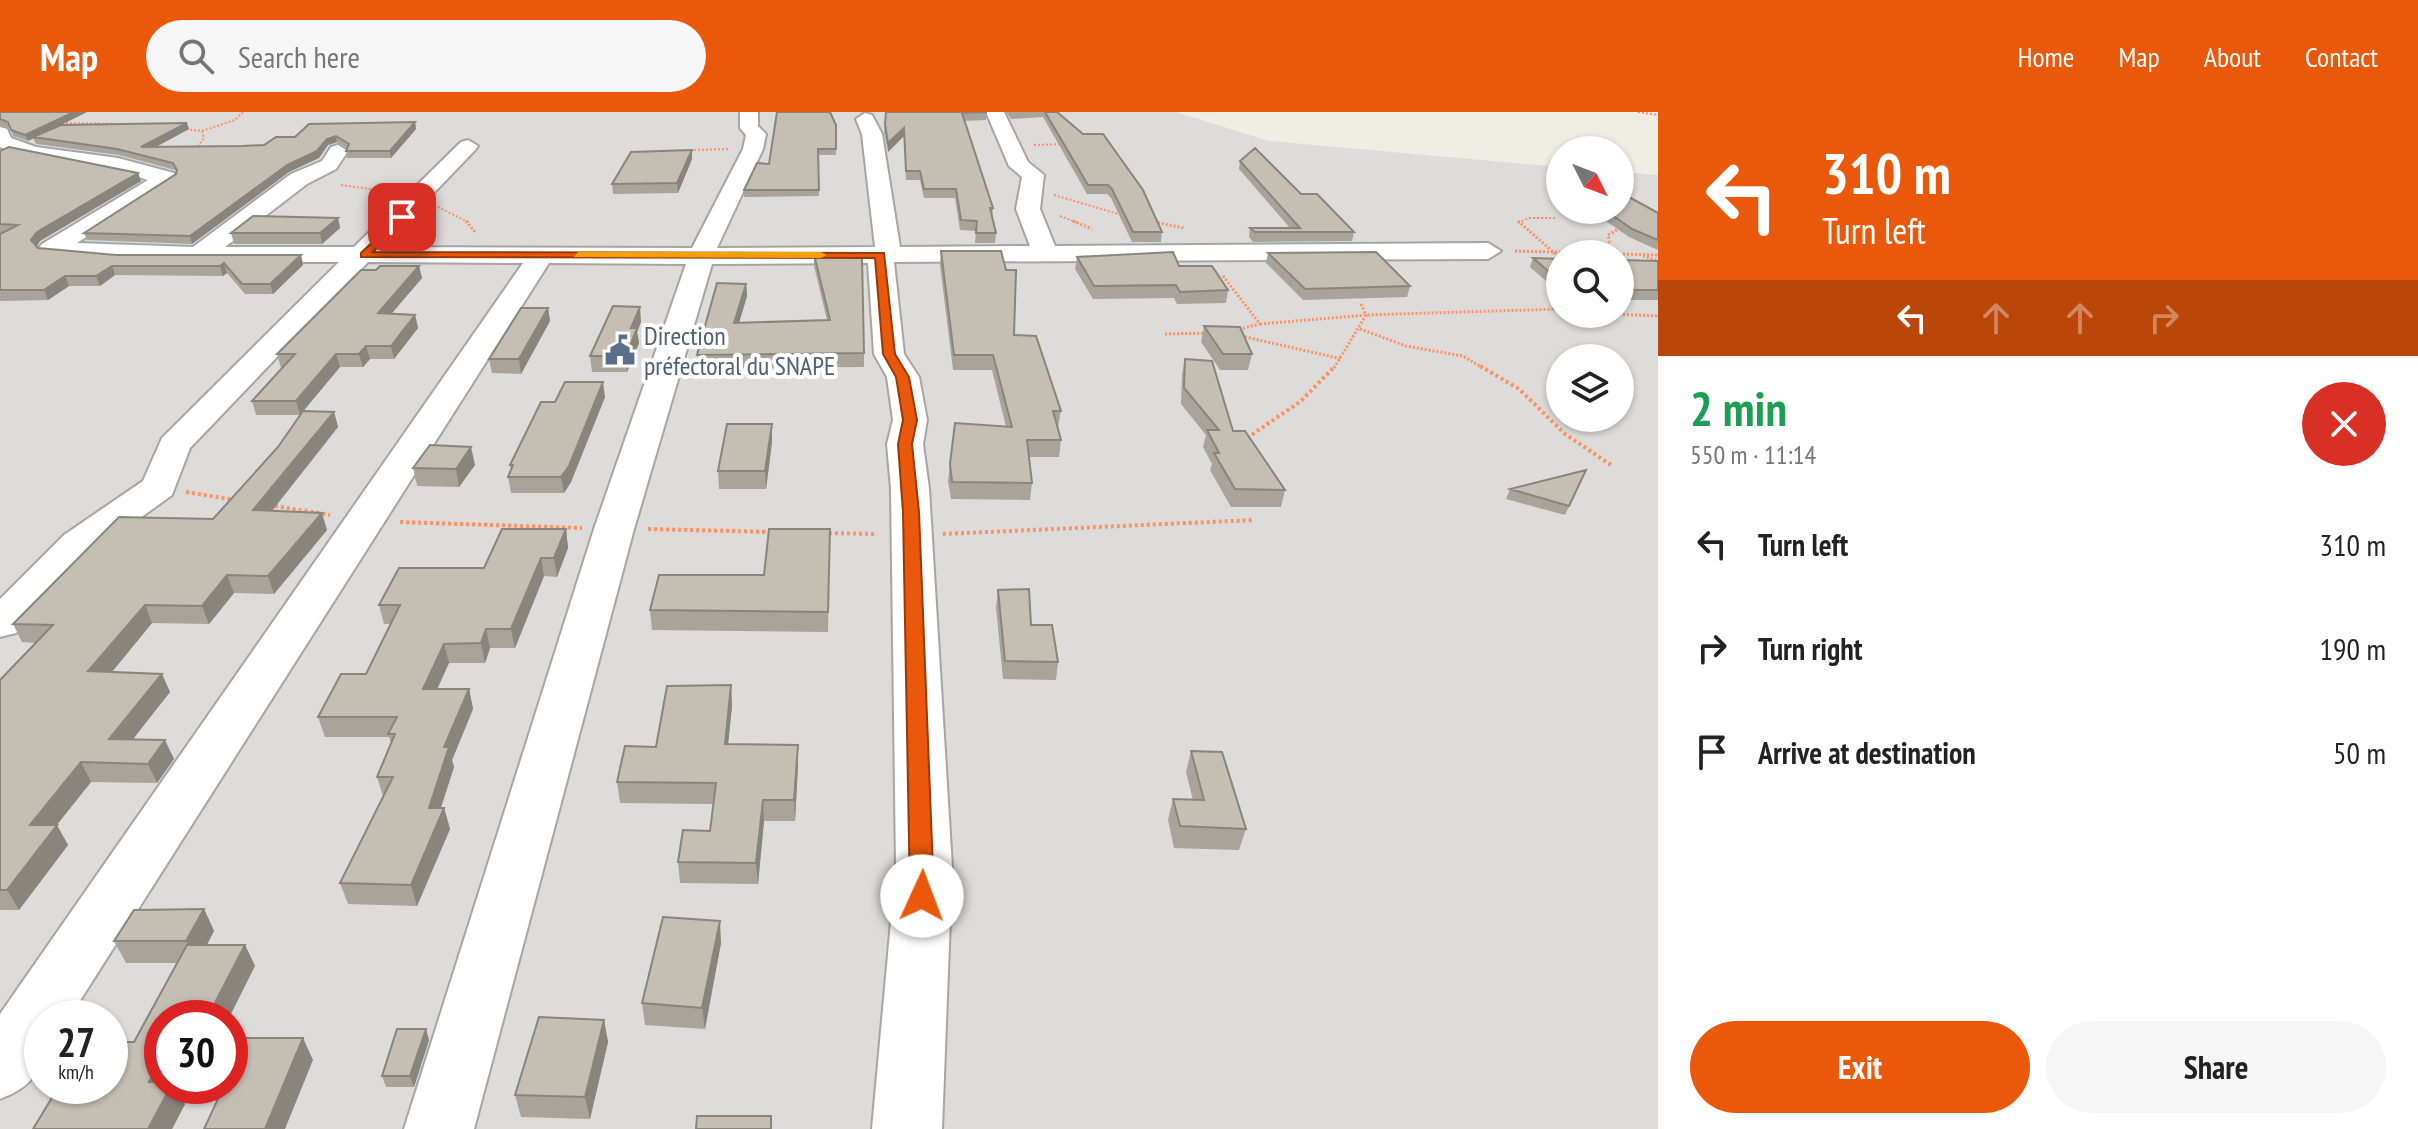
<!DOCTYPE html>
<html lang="en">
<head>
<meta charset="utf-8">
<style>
	body { margin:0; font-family:"PT Sans Narrow",sans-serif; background:#f6f6f6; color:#222; height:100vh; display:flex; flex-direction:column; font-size:30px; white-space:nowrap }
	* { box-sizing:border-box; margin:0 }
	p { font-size:26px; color:#767676 }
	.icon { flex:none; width:44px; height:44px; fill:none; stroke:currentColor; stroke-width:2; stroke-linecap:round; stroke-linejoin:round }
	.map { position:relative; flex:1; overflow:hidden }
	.details { display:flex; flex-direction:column; background:#fff; width:760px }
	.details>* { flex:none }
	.guide { background:#ea580c; color:#fff; overflow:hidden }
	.needle { width:52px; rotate:132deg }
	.controls { position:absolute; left:1546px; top:24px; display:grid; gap:16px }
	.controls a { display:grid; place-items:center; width:88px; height:88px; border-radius:50%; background:#fff; box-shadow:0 2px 6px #0004; font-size:40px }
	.speed { position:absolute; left:24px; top:888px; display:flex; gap:16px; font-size:40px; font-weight:700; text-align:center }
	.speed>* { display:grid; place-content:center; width:104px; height:104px; border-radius:50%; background:#fff; box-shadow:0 2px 6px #0004; line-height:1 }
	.speed small { font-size:20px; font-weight:400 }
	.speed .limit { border:12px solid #d22; background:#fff; color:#111 }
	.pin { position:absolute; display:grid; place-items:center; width:68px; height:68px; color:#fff; margin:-34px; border-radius:16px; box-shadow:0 4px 12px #0006 }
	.me { position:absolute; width:88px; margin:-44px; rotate:2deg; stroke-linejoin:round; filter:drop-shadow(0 0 6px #0008) }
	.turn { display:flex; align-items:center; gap:28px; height:168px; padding:0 32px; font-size:36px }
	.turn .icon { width:104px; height:104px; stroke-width:2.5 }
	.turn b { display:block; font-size:56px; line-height:68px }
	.lanes { display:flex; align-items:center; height:76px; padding:0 32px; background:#0003; justify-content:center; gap:40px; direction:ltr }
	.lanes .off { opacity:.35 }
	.round { display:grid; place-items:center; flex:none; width:84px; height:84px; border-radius:42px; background:#f6f6f6 }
	.overview { display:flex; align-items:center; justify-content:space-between; height:136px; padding:0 32px }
	h1 { font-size:48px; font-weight:700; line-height:60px; color:#1e9e55 }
	.primary-button { display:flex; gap:16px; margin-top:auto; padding:16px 32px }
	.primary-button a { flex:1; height:92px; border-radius:48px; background:#ea580c; color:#fff; font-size:32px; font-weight:700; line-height:92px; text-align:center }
	.primary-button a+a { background:#f6f6f6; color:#222 }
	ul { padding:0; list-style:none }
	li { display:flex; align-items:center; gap:24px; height:104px; padding:0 32px }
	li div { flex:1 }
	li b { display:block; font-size:30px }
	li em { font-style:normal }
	header { display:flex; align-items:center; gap:48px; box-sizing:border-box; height:112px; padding:0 40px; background:#ea580c; color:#fff }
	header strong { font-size:38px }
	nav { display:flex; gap:44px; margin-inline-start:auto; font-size:28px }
	.search { width:560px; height:72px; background:#f6f6f6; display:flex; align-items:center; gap:20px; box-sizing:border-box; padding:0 28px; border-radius:44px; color:#767676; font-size:30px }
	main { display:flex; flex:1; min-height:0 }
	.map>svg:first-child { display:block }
</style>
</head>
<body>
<header>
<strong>Map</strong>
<div class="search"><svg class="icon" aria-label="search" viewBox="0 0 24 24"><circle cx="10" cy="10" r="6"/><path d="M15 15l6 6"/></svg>Search here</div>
<nav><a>Home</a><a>Map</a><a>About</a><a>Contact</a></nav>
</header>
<main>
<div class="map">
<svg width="1658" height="1017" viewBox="0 0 1658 1017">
	<rect width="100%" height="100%" fill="#f0eee4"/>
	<path fill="#dddcdb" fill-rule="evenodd" d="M0,0H1176L1269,29L1560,55V98H1620V60L1658,63V1017H0ZM1560,142H1620V202H1560ZM1560,246H1620V306H1560ZM42,906H110V974H42ZM162,906H230V974H162Z"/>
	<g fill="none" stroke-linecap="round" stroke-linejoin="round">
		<g stroke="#a5a5a5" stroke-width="4">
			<path id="minor" d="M740,0H758V14L766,22L763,37L717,136L875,135L862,22L856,7L865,1L872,3L882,22L900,135L1030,134L1016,97L1022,65L1009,54L986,0H1004L1028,50L1044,63L1040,97L1055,134L1488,131L1501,139L1488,147L894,150L904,242L919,265L927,308L923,332L929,377L952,755L942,1017H872L896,755L891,377L887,332L893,308L887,265L874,242L868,151L712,152L634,417L474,1017H404L594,417L686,152L549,151L69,906H42C42,949 45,970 0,987V902L523,151L368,150L190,336L172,383L92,441L16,521L0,525V487L64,423L143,369L162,326L339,150H119L42,142L38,137L42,132L148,68C100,52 47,56 0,35V15L7,17L11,26L36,35L118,46L174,61L177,66L77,131L193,135L291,62L322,49L331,35L338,33L348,39L336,57L307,72L225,135H354L461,30L468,28L478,34L475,38L382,135L692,136L743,37L746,23L740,16Z"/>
		</g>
		<path stroke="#ff9166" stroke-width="2" stroke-dasharray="2 2" stroke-linecap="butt" d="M1638,0L1658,3
			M62,11L120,12
			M182,17L202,19L204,26L195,38
			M202,19L235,8L243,0
			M1034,33L1064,32
			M658,39L728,37
			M341,73L391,80
			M1054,83L1125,104
			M438,95L470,111
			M1060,104L1078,111
			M1154,110L1161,111
			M1518,111L1529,106H1555"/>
		<path stroke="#ff9166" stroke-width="3" stroke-dasharray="2 2" stroke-linecap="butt" d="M466,109L475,120
			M1073,109L1092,117
			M1518,109L1560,146
			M1154,110L1184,116
			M1515,139L1658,143
			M1602,139L1610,132L1608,123L1620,116
			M1643,144L1658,149
			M1223,164L1260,212L1236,218
			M1611,202L1658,204
			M1260,212L1366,203L1560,197
			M1360,217L1406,234L1463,244L1483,256
			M1165,222L1207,221
			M1241,224L1342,247
			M1334,256L1366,203L1361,192"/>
		<path stroke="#ff9166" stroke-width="4" stroke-dasharray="3 3" stroke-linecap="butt" d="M1480,254L1519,277L1565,322L1611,353
			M1247,326L1301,289L1335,254
			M186,380L235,388
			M269,393L330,403
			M400,410L582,416
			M648,417L773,420
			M823,421L877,422
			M943,422L1254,408"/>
		<use href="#minor" fill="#fff" fill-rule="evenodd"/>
	</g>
	<path fill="#a9a39a" d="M0,0H87L61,13L189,17L155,35L242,34L264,33L295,25L415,10L416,17L391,46H347L346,39L347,36L337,30L328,33L319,46L289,60L192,132L87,128L84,121L177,61L175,58L119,43L36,32L33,26L28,29L13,24L10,16L0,13Z
		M886,0H987L986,8L964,9L993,96L992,106L996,121L995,131H975L976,119L960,118L955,86H924L920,68H906L904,24L888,40L884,20Z
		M1006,0H1057L1162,120L1161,130H1132L1111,86L1107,82H1087L1043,5L1011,7Z
		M836,13V43H818L819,84L744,85V78L769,52Z
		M692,38V47L678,81L613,82L612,72Z
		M0,39L138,61L141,69L40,129L37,134L38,136L116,143H301L303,153L273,182H245L227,161L223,164L115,163L100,174H69L48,188L0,189V122L2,121H0Z
		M1240,49L1301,82L1354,120L1352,129L1253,130L1249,125L1250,116H1290L1239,57Z
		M1590,98H1620L1658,101V138L1629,125Z
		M338,106L340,116L322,132H234L231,121Z
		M941,139L1014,223L1061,299L1058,315L1061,328L1059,345H1029L1032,371L1030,388L951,387L948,369L950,352L1006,315L992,258H953L940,153Z
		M1268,141L1410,174L1407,185L1303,188L1266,151Z
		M814,142L864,241V255L698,256L697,243L746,172L747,184L739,211L827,208L814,154Z
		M1077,145L1179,154L1228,178L1226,191L1177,192L1174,186L1093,187L1075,157Z
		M1533,146L1560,147V181L1530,155Z
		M1620,148L1658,149V188H1620Z
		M419,154L422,166L391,202L415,203L418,216L394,247H370L363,255H340L303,299L334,300L338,315L272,399L327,418L274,482L234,481L209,512L152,511L112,560L170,580L133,627L174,647L157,671L91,670L56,713L68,733L19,798H0V568L36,531L22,530L13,512L213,407L278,335L300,303H256L252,289L282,256H281L277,242L376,158Z
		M548,196L550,209L521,262L492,261L489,247Z
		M641,210L637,220L639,231L627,260H592L590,244Z
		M1204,214L1252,242L1248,258H1220L1201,230Z
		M1185,247L1233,319L1285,378L1281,395H1231L1210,358L1212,352L1203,335L1206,323L1181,292L1182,263Z
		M605,285L571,370L564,381H511L508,365L511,358L510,353L555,290Z
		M772,312V330L766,377H719L718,359Z
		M475,353L459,375L417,374L413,356Z
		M1586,358L1565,403L1506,387L1510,377Z
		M566,417L568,436L557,465L544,464L515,536H490L485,551H449L437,577H469L473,597L452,648L454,655L441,696H444L450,717L417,794L348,792L340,771L383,684L377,665L391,631L389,625H325L318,605L366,562L391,512H384L379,493L484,456Z
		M830,417L828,520L652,518L650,498L764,463Z
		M998,478L1031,513L1058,550L1056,568L1003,567L996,496Z
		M731,573L732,594L728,632L798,633V654L795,709H764L758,772L680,771L678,750L710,719L713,692L620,691L617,670Z
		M1191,639L1246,717L1239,738L1174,736L1168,708L1173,687L1193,688L1186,660Z
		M204,797L214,819L207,833H245L255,854L162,906V974L185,992L172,1017H33L134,930L177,851H126L114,829Z
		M721,831L705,917L645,913L642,891Z
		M604,908L608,930L590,1007L521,1005L515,983Z
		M429,928L414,975H386L382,964Z"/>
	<path fill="#89857d" d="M74,0H87L28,29L25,23Z
		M415,10L416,17L391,46L390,39Z
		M187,11L189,17L143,42L141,35Z
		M904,16V24L888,40V31Z
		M336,24L337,30L328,33L319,46L289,60L192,132L190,124L287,53L327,27Z
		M692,38V47L678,81L677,71Z
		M138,61L141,69L40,129L35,137L31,128L37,120Z
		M338,106L340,116L322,132L320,121Z
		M301,143L303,153L273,182L270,172Z
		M224,151L227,161L223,164L220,154Z
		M112,154L115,163L100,174L96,164Z
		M419,154L422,166L381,214L378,201Z
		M65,164L69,174L48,188L44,178Z
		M746,172L747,184L735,224L734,211Z
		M640,195L641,210L637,220L639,231L627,260L626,244L631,216Z
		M548,196L550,209L521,262L519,247Z
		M415,203L418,216L394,247L391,234Z
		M366,234L370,247L363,255L359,242Z
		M336,242L340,255L300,303L296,289Z
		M603,270L605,285L571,370L564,381L561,365Z
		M334,300L338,315L259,415L253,398Z
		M772,312V330L766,377L765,359Z
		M471,335L475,353L459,375L456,357Z
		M322,401L327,418L274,482L268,464Z
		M566,417L568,436L557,465L554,446Z
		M541,446L544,464L515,536L511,517Z
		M227,463L234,481L209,512L202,494Z
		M145,493L152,511L97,578L88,559Z
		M486,517L490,536L485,551L481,531Z
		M444,532L449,551L428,597L423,577Z
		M162,562L170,580L118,646L109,627Z
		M731,573L732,594L726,653L725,632Z
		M469,577L473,597L452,648L454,655L434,716L429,696L444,635Z
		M165,628L174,647L157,671L148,652Z
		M798,633V654L795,709L794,688Z
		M81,650L91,670L41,733L30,713Z
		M763,688L764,709L758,772L756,751Z
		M444,696L450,717L417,794L411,773Z
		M57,713L68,733L19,798L7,778Z
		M204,797L214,819L197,851L186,829Z
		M720,809L721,831L705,917L702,896Z
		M245,833L255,854L229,906H207Z
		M604,908L608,930L590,1007L585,985Z
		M426,917L429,928L414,975L410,964Z
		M303,926L313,948L285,1017H265Z
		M162,945V974H175L185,992L172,1017H148L149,970Z"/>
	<path fill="#c4beb3" stroke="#89857d" stroke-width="2" d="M0,0H74L25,23L11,18L8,10L0,7Z
		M777,0H830L836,13V37H818L819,78H744L757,51L769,52Z
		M886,0H987L962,1L993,96H990L996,121H976L977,109L961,108L956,77H924L920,59H906L904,16L888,31L885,12Z
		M1045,0H1057L1083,22H1103L1143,78L1162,120H1133L1112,77L1108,73H1088Z
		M415,10L390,39H346L349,32L336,24L327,27L317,39L287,53L190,124L84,121L176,62L177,58L173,51L117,37L33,25L61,13L187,11L141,35L242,34L264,33L276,25H295L309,12Z
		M9,35L138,61L37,120L31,128L38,136L116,143H301L270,172H242L224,151L220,154H112L96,164H65L44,178H0V122L18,113L0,112V39Z
		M1255,36L1301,82H1317L1354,120H1255L1250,116H1300L1240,49Z
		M692,38L677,71L612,72L631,40Z
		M1620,80L1658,101V128L1632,117L1605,98H1620Z
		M253,104L338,106L320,121H231Z
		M941,139H1001L1006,158H1016L1014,223L1036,224L1061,299H1053L1061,328H1027L1032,371L952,370L950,352L955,311L1012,315L993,243H954Z
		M1173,140L1179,154H1212L1228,178L1180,180L1176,173L1094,174L1077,145Z
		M1376,140L1410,174L1305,177L1268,141Z
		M814,142L862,145L864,241L697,243L717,171L746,172L734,211L830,208Z
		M1533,146L1560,147V169Z
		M1620,148L1658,149V178H1620Z
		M380,154H419L378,201L415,203L391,234H366L359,242H336L296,289H252L295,242H277L361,158H376Z
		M613,194L640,195L631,216H637L626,244H590Z
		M521,196H548L519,247H489Z
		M1204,214L1240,215L1252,242H1223Z
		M1185,247L1212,249L1233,319H1245L1285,378L1235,377L1214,341H1219L1207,318H1219L1184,276Z
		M565,270H603L569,354L561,365H508L513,353H510L541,290H555Z
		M303,299L334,300L253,398L322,401L268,464L227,463L202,494L145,493L88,559L162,562L109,627L165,628L148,652L81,650L30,713H57L7,778H0V568L53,513L13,512L119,405L213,407L278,335Z
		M727,312H772L765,359H718Z
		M430,333L471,335L456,357L413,356Z
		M1586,358L1569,394L1510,377Z
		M502,417H566L554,446H541L511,517H486L481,531L444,532L423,577H469L444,635H449L429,696H444L411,773L340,771L393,665H377L395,622H388L397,605H318L341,562H366L400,493H379L399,456H484Z
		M769,417H830L828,500L650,498L659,463H764Z
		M1029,477L1031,513H1052L1058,550L1005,549L998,478Z
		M731,573L725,632L798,633L794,688H763L756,751L678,750L683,718L710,719L716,671L617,670L625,634L656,635L667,574Z
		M1191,639L1222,640L1246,717L1180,714L1173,687L1204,688Z
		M204,797L186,829H114L134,798Z
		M663,805L720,809L702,896L642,891Z
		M187,833H245L207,906H162V945L149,970H162V974H171L148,1017H33L59,974H110V930H134Z
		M539,905L604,908L585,985L515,983Z
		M397,917H426L410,964H382Z
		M246,926H303L265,1017H204L224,974H230V961Z
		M697,1004H771V1017H696Z"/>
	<path fill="#ea580c" stroke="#983908" stroke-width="2" d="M402,102L405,107L373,140L884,141L895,242L909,265L917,308L912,332L919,400L934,784L930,791H914L910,784L903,400L898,332L903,308L896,265L883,242L875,146L361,145V141Z"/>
	<path fill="#f59e0b" d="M578,140H821L827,143L821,146L574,145Z"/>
	<defs>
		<g id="civic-bare" transform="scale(2.4)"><path d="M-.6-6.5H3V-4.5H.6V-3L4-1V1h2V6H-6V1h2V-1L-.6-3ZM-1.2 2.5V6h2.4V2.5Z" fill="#5c6f8a" stroke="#fff" stroke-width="2.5" paint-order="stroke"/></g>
	</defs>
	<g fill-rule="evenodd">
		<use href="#civic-bare" x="620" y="238"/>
	</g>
	<g text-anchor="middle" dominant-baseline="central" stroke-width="8" stroke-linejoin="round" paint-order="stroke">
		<g font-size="26" fill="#4e5e75" stroke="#fff" text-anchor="start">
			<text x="644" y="223">Direction<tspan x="644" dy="30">préfectoral du SNAPE</tspan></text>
		</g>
	</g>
</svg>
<div class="controls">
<a><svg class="needle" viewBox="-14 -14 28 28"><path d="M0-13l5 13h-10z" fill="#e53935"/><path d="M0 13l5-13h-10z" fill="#767676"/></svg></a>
<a><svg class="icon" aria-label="search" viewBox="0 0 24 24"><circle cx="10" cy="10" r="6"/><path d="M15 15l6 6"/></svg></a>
<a><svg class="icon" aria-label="layers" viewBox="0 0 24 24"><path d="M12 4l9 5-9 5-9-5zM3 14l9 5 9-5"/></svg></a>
</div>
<div class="speed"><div>27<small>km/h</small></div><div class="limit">30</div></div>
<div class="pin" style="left:402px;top:105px;background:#d93025"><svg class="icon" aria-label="arrive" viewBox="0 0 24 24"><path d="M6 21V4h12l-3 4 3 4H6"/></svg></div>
<svg class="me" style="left:922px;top:784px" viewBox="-20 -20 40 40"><circle r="19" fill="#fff"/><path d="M0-13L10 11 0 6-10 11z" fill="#ea580c"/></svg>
</div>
<section class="details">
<div class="guide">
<div class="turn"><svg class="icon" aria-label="left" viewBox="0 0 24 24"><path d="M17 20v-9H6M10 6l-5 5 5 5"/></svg><div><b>310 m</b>Turn left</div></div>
<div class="lanes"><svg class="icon" aria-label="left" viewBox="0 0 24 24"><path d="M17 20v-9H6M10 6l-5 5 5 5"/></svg><svg class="icon off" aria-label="ahead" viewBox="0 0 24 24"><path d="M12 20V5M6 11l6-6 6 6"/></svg><svg class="icon off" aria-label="ahead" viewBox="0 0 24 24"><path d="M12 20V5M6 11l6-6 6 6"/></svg><svg class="icon off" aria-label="right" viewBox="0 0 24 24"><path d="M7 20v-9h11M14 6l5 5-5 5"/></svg></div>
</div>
<div class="overview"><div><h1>2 min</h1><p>550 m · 11:14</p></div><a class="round" style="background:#d93025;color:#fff"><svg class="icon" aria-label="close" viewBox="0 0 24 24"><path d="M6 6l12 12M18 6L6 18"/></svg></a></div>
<ul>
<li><svg class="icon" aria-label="left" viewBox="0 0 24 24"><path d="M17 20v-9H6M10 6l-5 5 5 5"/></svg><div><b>Turn left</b></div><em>310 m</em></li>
<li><svg class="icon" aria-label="right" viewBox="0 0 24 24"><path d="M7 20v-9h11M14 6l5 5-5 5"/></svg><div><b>Turn right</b></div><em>190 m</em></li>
<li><svg class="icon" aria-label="arrive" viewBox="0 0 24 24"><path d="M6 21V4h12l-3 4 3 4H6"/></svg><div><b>Arrive at destination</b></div><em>50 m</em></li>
</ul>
<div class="primary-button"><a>Exit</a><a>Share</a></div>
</section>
</main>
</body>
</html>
